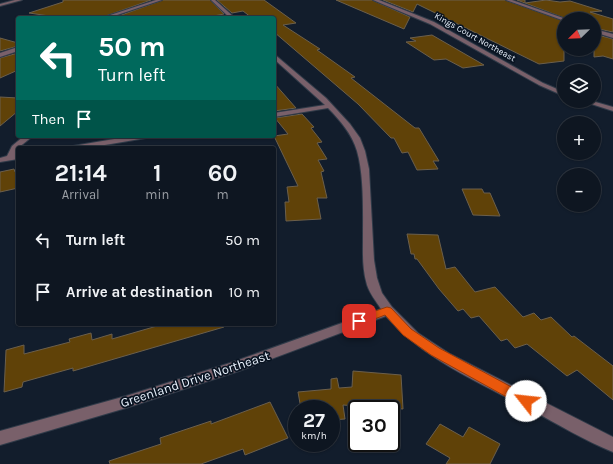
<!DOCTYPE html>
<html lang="en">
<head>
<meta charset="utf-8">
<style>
	body { margin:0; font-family:Karla,sans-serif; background:#171f2a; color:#f1f3f6; height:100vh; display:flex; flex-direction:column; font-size:15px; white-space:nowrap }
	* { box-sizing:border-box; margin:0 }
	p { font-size:13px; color:#9b9fa5 }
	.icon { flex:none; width:22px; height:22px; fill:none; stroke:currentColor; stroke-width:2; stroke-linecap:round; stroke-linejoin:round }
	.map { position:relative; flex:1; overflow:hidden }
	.details { position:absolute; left:16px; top:146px; width:260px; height:180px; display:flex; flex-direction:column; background:#0e1621; border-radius:4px; box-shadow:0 1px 3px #0004,0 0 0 1px #2e353f }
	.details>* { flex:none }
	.hud { position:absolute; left:16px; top:16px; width:260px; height:122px; border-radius:4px; box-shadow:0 1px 3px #0004,0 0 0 1px #2e353f; background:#00695c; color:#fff; overflow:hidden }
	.needle { width:26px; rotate:247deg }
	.buttons { position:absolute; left:557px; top:12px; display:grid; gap:8px }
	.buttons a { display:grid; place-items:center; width:44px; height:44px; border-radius:50%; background:#0e1621; box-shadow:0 1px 3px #0004,0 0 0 1px #2e353f; font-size:20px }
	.speed { position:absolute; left:288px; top:400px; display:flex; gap:8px; font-size:20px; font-weight:700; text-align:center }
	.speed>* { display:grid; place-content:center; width:52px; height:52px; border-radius:50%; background:#0e1621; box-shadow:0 1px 3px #0004,0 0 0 1px #2e353f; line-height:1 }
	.speed small { font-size:10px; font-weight:400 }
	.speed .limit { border:2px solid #111; border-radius:6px; background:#fff; color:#111 }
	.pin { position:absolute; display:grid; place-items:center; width:34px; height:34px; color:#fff; margin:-17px; border-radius:8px; box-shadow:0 2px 6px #0006 }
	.me { position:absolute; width:44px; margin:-22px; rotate:299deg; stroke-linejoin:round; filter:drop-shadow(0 0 3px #0008) }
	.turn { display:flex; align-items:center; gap:14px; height:84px; padding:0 16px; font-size:18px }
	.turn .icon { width:52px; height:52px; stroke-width:2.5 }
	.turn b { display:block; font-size:28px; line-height:34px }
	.then { display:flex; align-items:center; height:38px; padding:0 16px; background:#0003; gap:8px; font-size:15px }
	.eta { display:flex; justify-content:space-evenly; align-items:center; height:68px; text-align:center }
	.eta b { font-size:24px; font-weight:700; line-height:28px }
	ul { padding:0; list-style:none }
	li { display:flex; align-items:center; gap:12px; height:52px; padding:0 16px }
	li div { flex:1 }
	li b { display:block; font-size:15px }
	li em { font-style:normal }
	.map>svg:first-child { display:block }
</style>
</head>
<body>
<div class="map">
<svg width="613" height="464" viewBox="0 0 613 464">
	<rect width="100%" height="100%" fill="#121d2c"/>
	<path fill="#604208" stroke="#6b5f4c" d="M63,0H151L100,18H63L29,13L63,2Z
		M163,0H210L224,14L203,18H113Z
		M217,0H264L296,23L283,25L320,49L317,50L355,77L351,78L415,128H419L439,161H433L438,169L417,170L408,152L402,153L394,138H391L358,104L274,32V18H252L243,11L232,13Z
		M336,0H372L410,17L404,29Z
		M383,0H505L564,21V61L539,64L417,4L413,12Z
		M517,0H525V3L546,0L560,2L570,1L602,11L590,12L613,19V32L594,28V19H567Z
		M594,34L613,39V59L603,56L594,57Z
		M432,35L484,65L463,68L446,59L434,60L406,42L416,41L410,38Z
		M0,38L18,43V46L0,51Z
		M18,53V70L0,78V58Z
		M274,83L296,108L274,111Z
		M0,97L18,98V111L0,126Z
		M302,114L314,127L311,128L322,142L317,143L327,159L318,160L324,171L321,172L327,198H317L321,219L286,221L285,202H289L287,187L298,186L274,136L288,134L275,118Z
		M14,169L15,172H18V188L0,192V172Z
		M462,189H482L484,193H490L500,216L473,215Z
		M407,234L438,235L446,269L455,267L475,292L495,287L523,317L534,313L541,320L551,317L572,337L574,336L613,366V400L577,370L567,376L527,344L515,348L507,339L501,341L479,316L471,318L463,309L458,311L439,289L417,259H415L414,254H411Z
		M164,324H224V327L73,371V368L23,382L22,387L4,392L6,350L24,345V354L70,342L69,339L91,333L92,340L112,334V339Z
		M353,371L401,375L403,409L343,405L345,419L331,420V409H301L298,392L331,389V379L337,378L339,388L352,387Z
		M270,402L288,438L245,455L243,449L201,464H110L109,461L161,444L160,438L211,421V424Z
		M440,424L463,437L469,427L500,444L490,464H446L450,458L426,444Z"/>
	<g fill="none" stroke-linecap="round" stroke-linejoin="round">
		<g stroke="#303b49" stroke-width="2">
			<path id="street" d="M15,0H22L0,6V4Z
				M156,0H162L108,18H101Z
				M211,0H215L235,18H230Z
				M373,0H379L434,22L543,83L564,92V96L539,85L430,24Z
				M506,0H512L566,19L562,20Z
				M594,29L613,34V38L594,32Z
				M18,47V51L0,57V53Z
				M274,54L326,98L350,124L360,138L365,151L369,169L374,260L377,278L382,293L392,307L418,333L450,354L613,437V452C585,441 558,424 531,410C482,384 423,359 386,316L239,371L126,408L0,445V431L126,396L230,363L381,309C376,301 370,294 367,285C362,269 363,252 363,236C363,210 364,175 357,151C352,134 340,120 328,108L274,117V113L325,105L274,59Z
				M582,101H592L613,107V111Z
				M24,136H33L18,148L16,155H18V159L0,162V158L7,156L12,146Z
				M132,136H150L146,138L87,148H69L73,146Z"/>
		</g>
		<use href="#street" fill="#79606a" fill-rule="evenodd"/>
	</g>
	<path fill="#ea580c" stroke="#983908" d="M387,307L391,308L411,329L439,348L530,397L532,401L530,405L526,406L521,405L431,355L403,335L385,315L359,325L355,324L353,321L355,318Z"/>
	<g text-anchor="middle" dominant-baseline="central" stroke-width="3.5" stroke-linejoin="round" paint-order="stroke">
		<g font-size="9" fill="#e9f1fc" stroke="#091422">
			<text transform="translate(475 37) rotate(29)">Kings Court Northeast</text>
		</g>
		<g font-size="13" fill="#e9f1fc" stroke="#091422">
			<text transform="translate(195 379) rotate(-18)">Greenland Drive Northeast</text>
		</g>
	</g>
</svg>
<div class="buttons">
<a><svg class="needle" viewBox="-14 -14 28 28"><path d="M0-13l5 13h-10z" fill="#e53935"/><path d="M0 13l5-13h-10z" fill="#9b9fa5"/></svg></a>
<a><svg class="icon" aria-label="layers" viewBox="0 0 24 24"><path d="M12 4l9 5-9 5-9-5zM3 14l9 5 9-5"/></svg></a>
<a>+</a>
<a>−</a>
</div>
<div class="speed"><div>27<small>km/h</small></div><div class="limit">30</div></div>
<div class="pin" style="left:359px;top:321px;background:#d93025"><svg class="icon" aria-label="arrive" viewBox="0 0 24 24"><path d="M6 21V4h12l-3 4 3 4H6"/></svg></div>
<svg class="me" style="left:526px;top:401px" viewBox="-20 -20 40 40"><circle r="19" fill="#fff"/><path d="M0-13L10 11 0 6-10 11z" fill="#ea580c"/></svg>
<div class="hud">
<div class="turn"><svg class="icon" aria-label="left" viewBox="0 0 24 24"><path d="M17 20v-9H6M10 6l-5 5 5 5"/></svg><div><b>50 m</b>Turn left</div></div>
<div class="then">Then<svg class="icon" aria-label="arrive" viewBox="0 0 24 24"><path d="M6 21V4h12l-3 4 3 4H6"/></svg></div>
</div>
<section class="details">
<div class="eta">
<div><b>21:14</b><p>Arrival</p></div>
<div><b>1</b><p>min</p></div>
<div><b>60</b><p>m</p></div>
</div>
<ul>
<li><svg class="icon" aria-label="left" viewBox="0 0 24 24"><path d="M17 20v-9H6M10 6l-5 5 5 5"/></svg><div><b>Turn left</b></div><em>50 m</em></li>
<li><svg class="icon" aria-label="arrive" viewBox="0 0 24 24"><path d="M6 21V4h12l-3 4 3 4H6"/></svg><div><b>Arrive at destination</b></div><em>10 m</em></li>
</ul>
</section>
</div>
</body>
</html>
